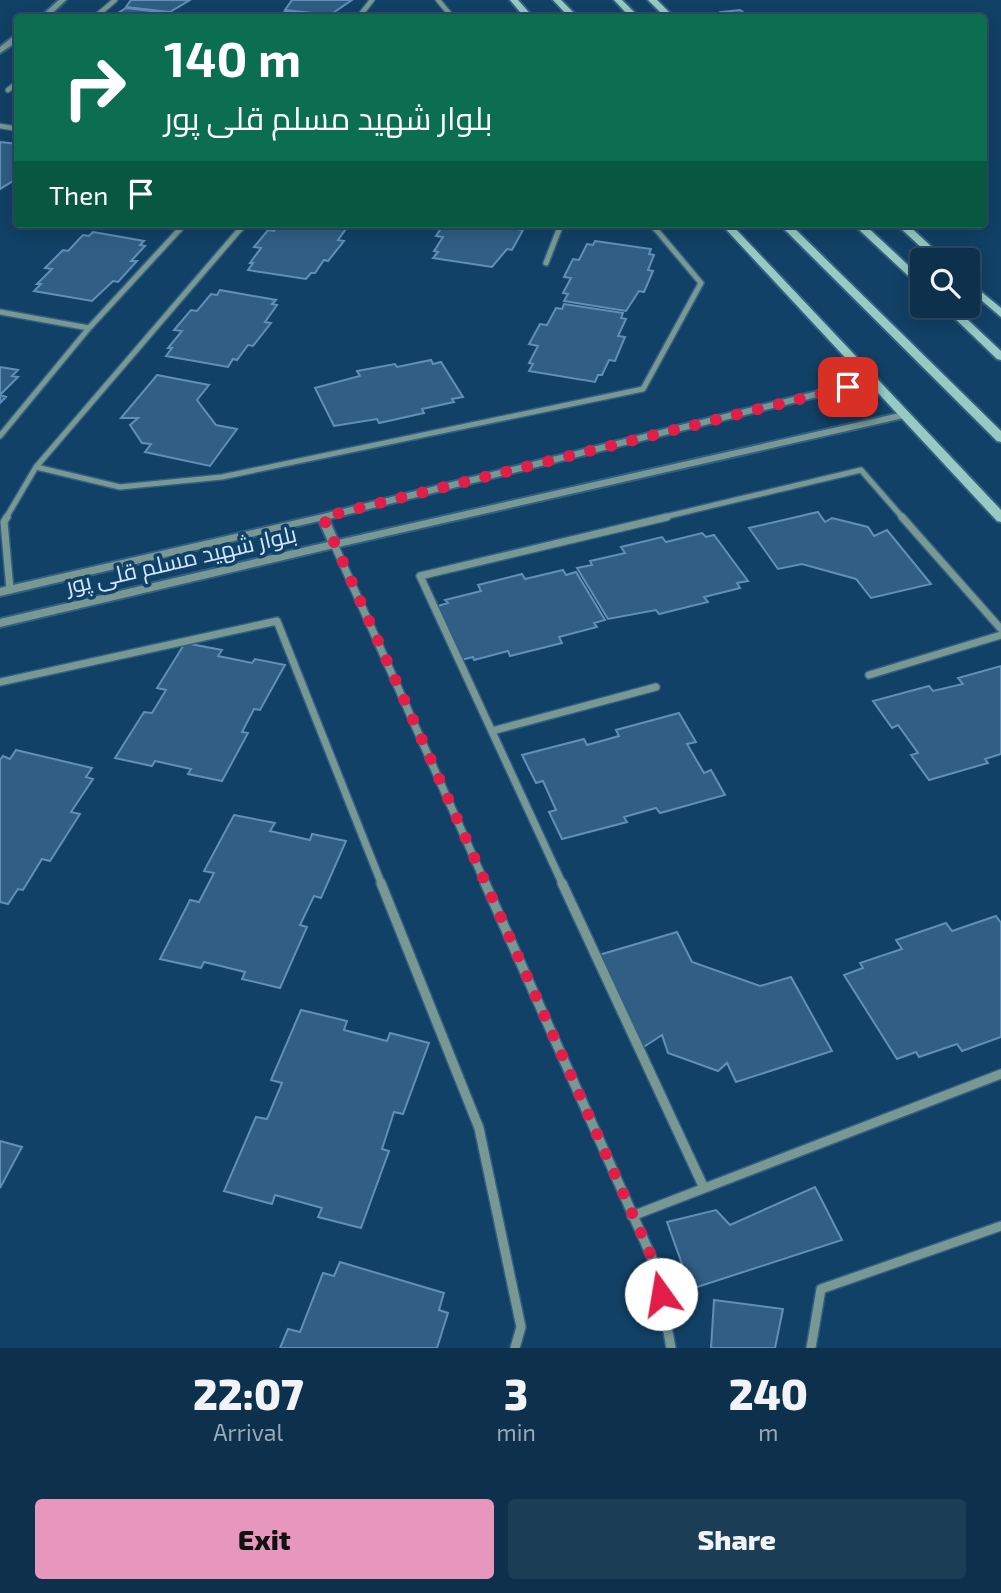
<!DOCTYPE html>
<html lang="en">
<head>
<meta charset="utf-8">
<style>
	body { margin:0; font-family:"Exo 2",Cairo,sans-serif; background:#1b3d56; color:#f1f3f6; height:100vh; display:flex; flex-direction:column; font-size:26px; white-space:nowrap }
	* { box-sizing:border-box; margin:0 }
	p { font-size:23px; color:#9aa9b5 }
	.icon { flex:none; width:38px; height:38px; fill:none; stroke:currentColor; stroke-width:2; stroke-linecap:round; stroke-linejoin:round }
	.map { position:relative; height:1348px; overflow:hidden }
	.sheet { display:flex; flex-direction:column; background:#0d314c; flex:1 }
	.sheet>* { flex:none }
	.banner { position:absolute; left:14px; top:14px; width:973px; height:214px; border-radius:7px; box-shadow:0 4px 18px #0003,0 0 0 2px #2d4c64; background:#0b6e4f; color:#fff; overflow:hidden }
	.fabs { position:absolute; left:910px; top:248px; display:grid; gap:14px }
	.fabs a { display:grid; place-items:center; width:70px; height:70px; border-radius:7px; background:#0d314c; box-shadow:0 4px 18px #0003,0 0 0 2px #2d4c64; font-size:35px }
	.pin { position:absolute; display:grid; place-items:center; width:60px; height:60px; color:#fff; margin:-30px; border-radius:14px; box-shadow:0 4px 10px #0006 }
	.me { position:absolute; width:77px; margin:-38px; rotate:347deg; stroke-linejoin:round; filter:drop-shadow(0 0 5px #0008) }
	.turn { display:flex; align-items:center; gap:24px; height:147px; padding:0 35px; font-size:32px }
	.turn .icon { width:91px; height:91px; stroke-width:2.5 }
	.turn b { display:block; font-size:49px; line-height:60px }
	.then { display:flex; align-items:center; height:66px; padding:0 35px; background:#0003; gap:14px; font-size:26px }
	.eta { display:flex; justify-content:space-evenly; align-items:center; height:119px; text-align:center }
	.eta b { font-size:42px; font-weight:800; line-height:49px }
	.primary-button { display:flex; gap:14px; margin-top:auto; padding:14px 35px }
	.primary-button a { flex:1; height:80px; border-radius:7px; background:#e797bd; color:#111; font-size:28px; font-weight:800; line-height:80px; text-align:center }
	.primary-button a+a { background:#1b3d56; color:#f1f3f6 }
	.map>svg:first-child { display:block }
</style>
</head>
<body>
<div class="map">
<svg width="1001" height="1348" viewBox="0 0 1001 1348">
	<rect width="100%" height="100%" fill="#114166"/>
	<path fill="#305e84" stroke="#6090b9" stroke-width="2" d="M131,0H190L170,12L126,7Z
		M292,0H352L330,15L285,10Z
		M126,8L168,13L165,16H169L110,18Z
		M740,10L751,18H728L721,12Z
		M286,11L328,16L275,18Z
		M0,142L18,144V178L0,189Z
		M279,224H344L348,226L338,240L344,241L328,261L324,260L315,273H311L306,279L248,270L253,263H250L261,248L254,247L268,230L274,231Z
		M444,224H520L517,229L523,230L512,250L507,249L492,267L433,258L438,252L434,251L443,237L436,236Z
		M93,232L144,241L140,245L145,246L131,261H137L118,282L113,281L92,301L34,291L41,284H37L52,269L45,268L63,250L68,251L83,235L89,236Z
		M595,241L651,249L649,254L654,255L648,270L653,271L644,292L639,291L626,311L564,301L568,294L563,293L571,278L564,277L573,259L579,260L587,244L593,245Z
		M220,290L276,300L272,304L277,305L265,322L271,323L253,346L248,345L237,360L233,359L228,367L166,356L172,348H168L182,331L174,330L191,310L197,311L211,294L217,295Z
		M564,304L623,313L621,318L626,319L618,336L625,337L615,361L609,360L602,375H598L595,382L529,371L533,364L529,363L538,346L529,344L540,324L547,325L556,308L562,309Z
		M431,360L433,364L441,362L463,397L452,399L454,402L422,409L424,413L379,423L377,419L334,426L315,388L360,376L357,371L395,364L397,367Z
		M0,367L18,370L12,376L18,377L0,395L6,397L0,403Z
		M157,375L209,385L197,400L216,425L237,429L210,466L145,452L151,444L142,443L130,425L138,418H121Z
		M818,512L825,522L832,518L868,527L874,536L887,530L931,584L871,598L856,579L802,564L778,569L749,528Z
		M702,533L706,537L714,535L748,581L737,583L740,588L704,597L708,602L659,614L656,610L608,619L577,568L592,565L590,561L625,553L621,547L662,537L666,542Z
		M563,570L566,575L576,572L605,620L594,623L597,627L559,637L562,643L510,656L508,651L474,660L473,657L457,661L431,608L448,603L445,600L481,591L478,585L522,574L525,579Z
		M185,643L222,650L218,656L252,663L255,659L285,665L260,710L254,709L242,732L248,733L222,781L188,774L191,769L155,761L152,766L115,758L144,712L152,713L166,690L157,688Z
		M1001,666V754L985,759L988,763L929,780L911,755L918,753L898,725L892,728L873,701L929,686L933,691L963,684L958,678Z
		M679,713L696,742L687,744L704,773L711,770L725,795L660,813L656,808L624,817L627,822L562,839L549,812L556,810L543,781L536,783L522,755L584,739L587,745L619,736L616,730Z
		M16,750L92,768L86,777L93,779L71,812L80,814L50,861L42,859L23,890L18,889L8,904L0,902V760L3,756L10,759Z
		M234,815L275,823L270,831L310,840L312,834L346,841L321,898L314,896L300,925L307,927L280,988L242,979L245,972L204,962L201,968L160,959L190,900L199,902L214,873L204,871Z
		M996,916L1001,923V1037L962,1051L957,1044L919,1057L916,1052L897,1059L844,975L863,968L860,963L902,949L896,940L946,923L952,931Z
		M677,932L692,962L760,986L791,977L832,1051L736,1082L727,1063L718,1071L668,1053L662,1035L642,1048L599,955Z
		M301,1010L347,1021L344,1030L387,1041L390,1033L429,1043L403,1114L394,1112L382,1149L389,1151L361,1228L318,1217L322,1208L275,1195L272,1204L224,1191L256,1117L267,1119L282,1083L271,1080Z
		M0,1141L22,1147L0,1188Z
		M815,1187L842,1240L691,1289L667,1222L716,1210L730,1225Z
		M340,1262L444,1293L439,1310L448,1313L437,1348H280L288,1329L300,1332L323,1273L334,1276Z
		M714,1300L783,1309L775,1348H711Z"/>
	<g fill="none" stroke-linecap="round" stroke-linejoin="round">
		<g stroke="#335f82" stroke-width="7">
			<path id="minor-far3" d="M438,0L453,18
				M94,18L115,0
				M358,18L372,0
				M8,90L18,82
				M0,126L18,129
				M651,224L655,229
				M180,229L185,224
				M241,229L245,224
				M559,229L561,224"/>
		</g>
		<g stroke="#335f82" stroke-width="8">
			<path id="minor-far2" d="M546,263L560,227
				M0,312L89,328
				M0,436L89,328L182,227
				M36,467L120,487L222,477L643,389L701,283L654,227
				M6,518L36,467L242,227
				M660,518L861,470L903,518"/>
		</g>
		<g stroke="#335f82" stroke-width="10">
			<path id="minor-far1" d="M7,517L4,522L10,590
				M902,517L1001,629
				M334,544L486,885
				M869,675L1001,635
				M0,682L277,621L382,885
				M492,731L656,687
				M563,885L420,576L667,517"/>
		</g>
		<g stroke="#335f82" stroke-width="12">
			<path id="minor" d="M381,883L479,1128L521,1327L515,1348
				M485,883L656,1267L671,1348
				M562,883L704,1188
				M632,1216L1001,1074
				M811,1348L821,1289L1001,1226"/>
		</g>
		<g stroke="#335f82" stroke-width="4">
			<path id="tertiary" d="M59,0H66L47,18H39Z
				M15,35H18V41L0,53V47Z
				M874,377L879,380L877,382L329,519L338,540L904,412L909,415L908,417L334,548L0,627V619L328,542L319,521L0,596V588L323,514Z"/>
		</g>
		<g stroke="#335f82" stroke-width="4">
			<path id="secondary" d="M510,0H518L534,18H525Z
				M553,0H561L579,18H570Z
				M614,0H622L640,18H631Z
				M648,0H657L675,18H666Z
				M721,224H731L1001,510V522L997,521Z
				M779,224H790L1001,431V442L997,441Z
				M853,224H864L922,278V286L918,285Z
				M896,224H907L947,261H936Z
				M968,281L1001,308V317L968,289Z
				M942,306H953L1001,351V360L997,359Z"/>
		</g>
		<use href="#minor-far3" stroke="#789893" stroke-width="4.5"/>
		<use href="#minor-far2" stroke="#789893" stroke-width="5"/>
		<use href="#minor-far1" stroke="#789893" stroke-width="7"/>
		<use href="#minor" stroke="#789893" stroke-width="9"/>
		<use href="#tertiary" fill="#789893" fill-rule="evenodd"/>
		<use href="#secondary" fill="#96cac3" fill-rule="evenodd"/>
	</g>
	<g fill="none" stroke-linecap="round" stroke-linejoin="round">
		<path stroke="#e11d48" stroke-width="12" stroke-dasharray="0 21.6" d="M661,1294L656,1267L323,517L848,387"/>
	</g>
	<g text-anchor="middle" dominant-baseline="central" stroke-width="7" stroke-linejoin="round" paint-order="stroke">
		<g font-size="23" fill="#d0e8ff" stroke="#114166">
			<text transform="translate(181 559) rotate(-13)">بلوار شهید مسلم قلی پور</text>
		</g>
	</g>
</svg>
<div class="fabs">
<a><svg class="icon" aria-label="search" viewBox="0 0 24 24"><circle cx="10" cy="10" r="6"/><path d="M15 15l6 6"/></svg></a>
</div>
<div class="pin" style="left:848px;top:387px;background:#d93025"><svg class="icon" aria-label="arrive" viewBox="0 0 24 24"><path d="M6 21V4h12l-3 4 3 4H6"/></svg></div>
<svg class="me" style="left:661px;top:1294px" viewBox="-20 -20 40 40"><circle r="19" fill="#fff"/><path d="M0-13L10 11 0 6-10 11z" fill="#e11d48"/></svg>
<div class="banner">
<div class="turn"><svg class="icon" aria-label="right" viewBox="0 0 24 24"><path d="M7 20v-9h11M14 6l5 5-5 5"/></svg><div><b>140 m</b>بلوار شهید مسلم قلی پور</div></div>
<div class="then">Then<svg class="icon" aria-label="arrive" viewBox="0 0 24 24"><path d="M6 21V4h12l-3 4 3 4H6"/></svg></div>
</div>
</div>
<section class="sheet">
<div class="eta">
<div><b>22:07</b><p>Arrival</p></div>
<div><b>3</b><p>min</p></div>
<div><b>240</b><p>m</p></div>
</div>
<div class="primary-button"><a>Exit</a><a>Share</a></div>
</section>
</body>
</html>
